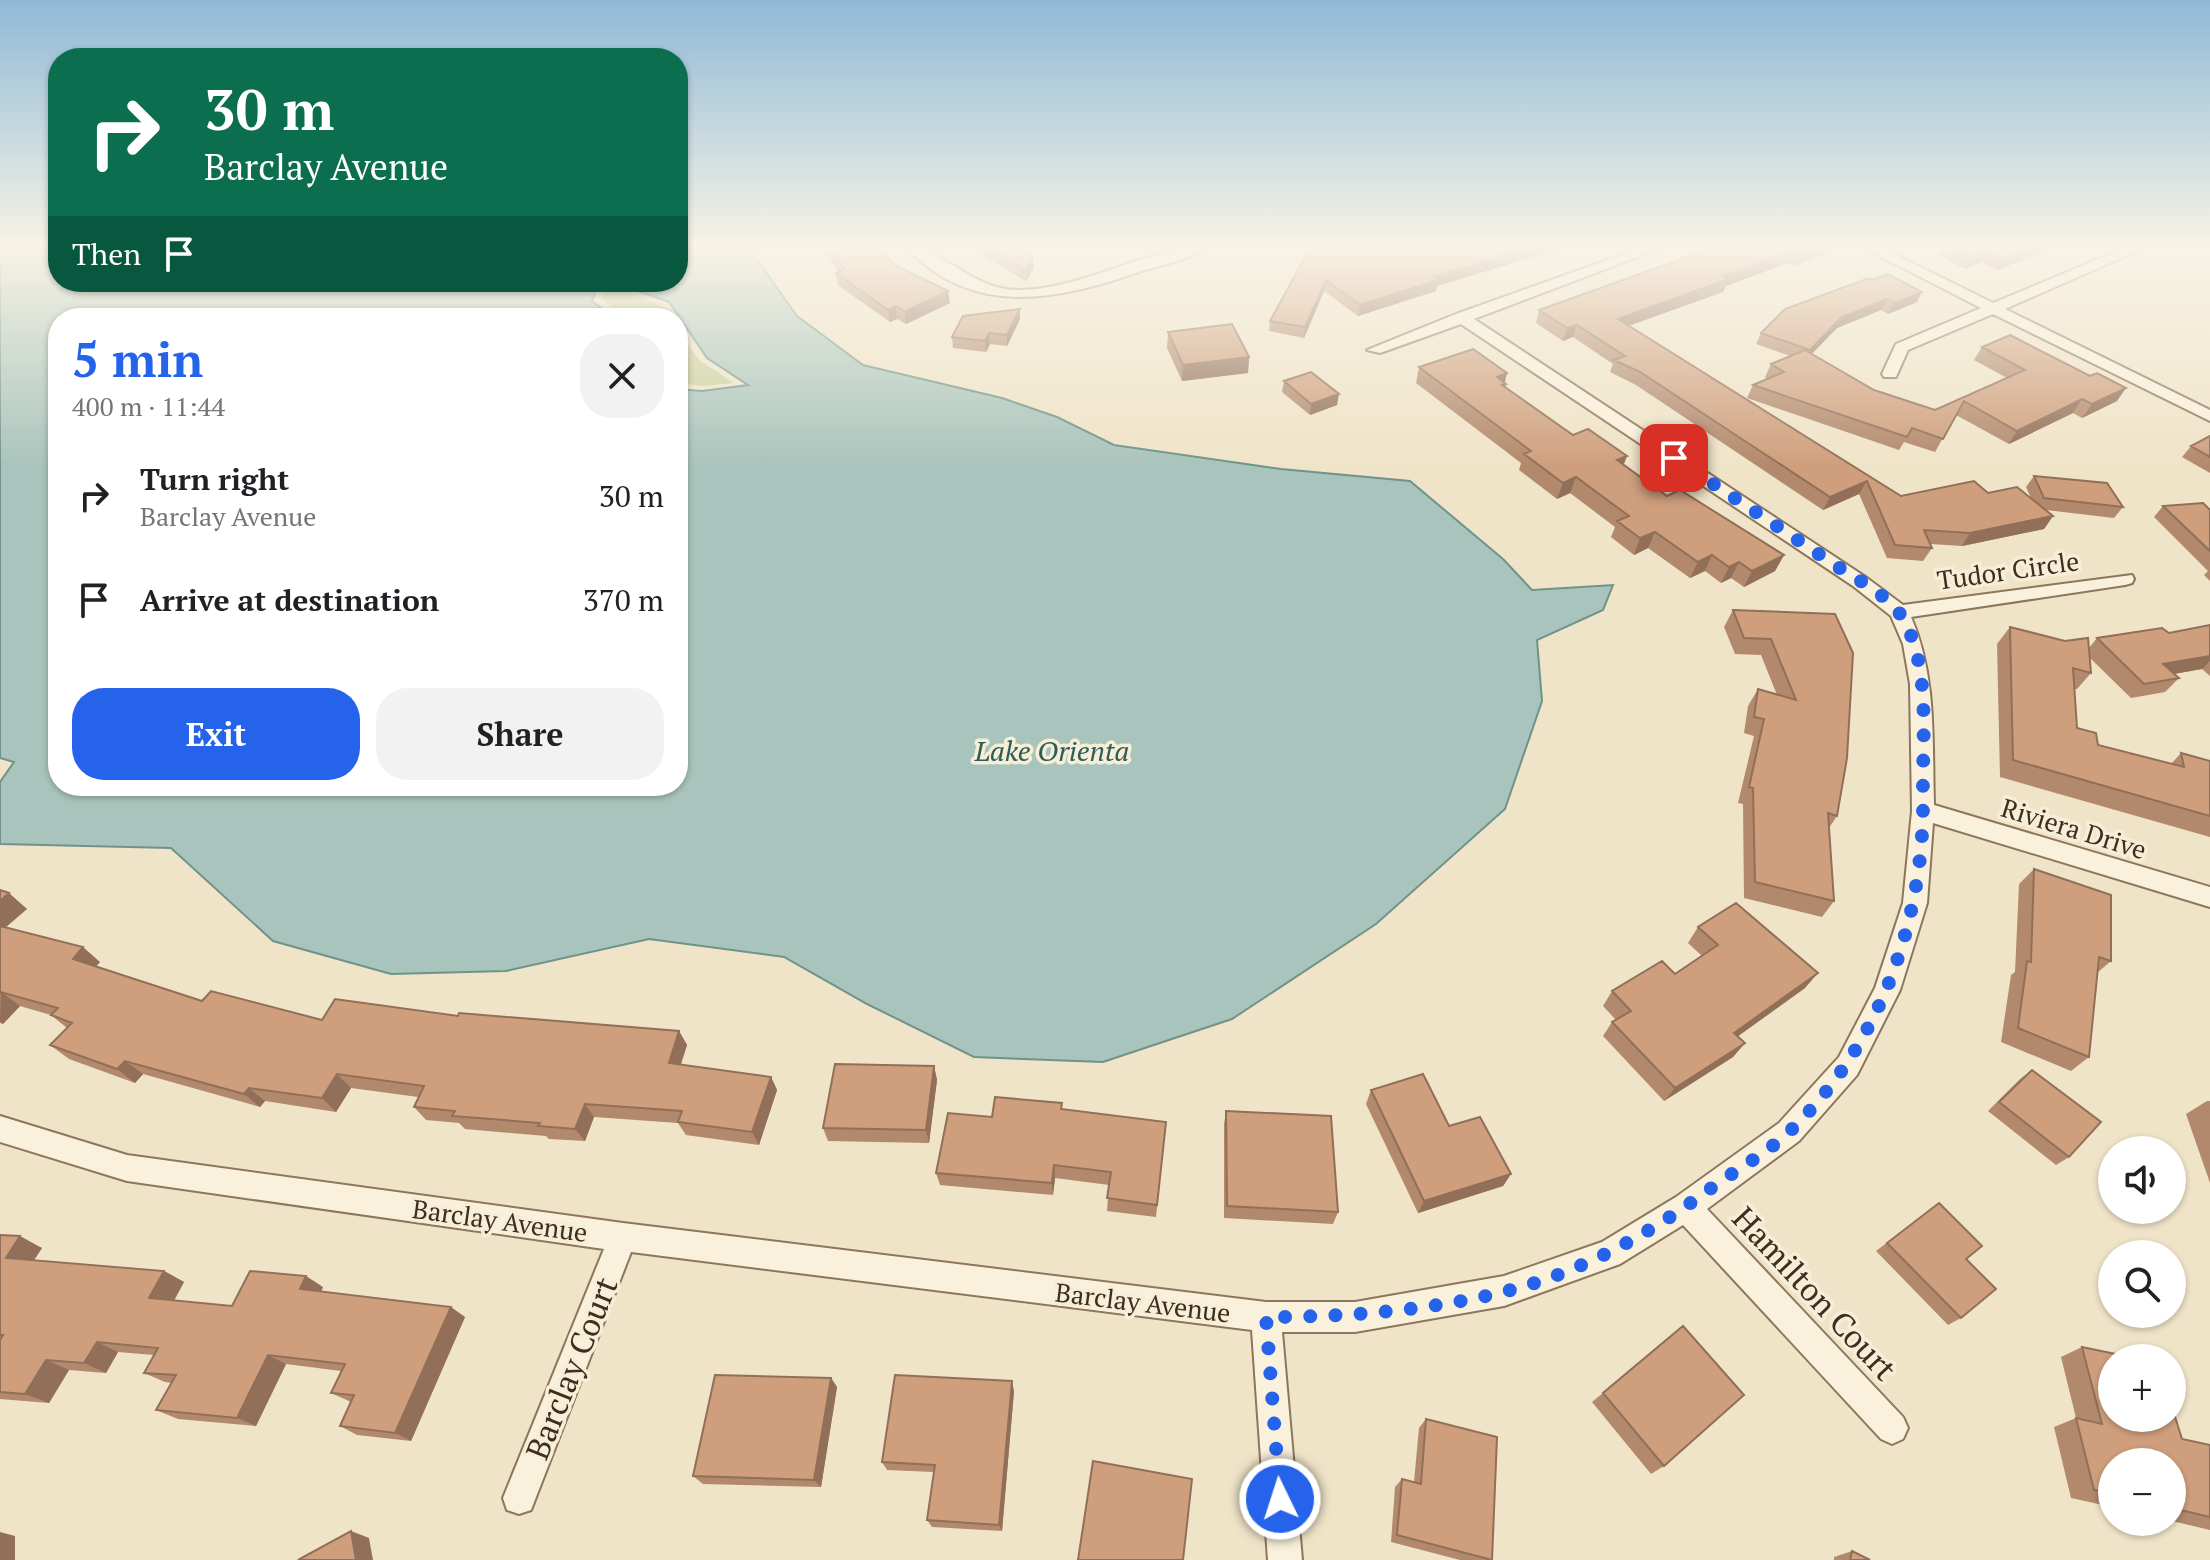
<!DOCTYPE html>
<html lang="en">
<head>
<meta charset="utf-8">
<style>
	body { margin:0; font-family:"PT Serif",serif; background:#f2f2f2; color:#202124; height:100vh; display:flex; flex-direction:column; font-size:30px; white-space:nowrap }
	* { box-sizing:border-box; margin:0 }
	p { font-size:26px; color:#757577 }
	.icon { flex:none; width:44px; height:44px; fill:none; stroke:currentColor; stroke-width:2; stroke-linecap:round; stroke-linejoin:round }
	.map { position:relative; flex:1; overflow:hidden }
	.details { position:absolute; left:48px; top:308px; width:640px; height:488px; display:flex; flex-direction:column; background:#fff; border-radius:32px; box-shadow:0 2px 6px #0004 }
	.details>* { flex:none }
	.hud { position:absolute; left:48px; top:48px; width:640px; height:244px; border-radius:32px; box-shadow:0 2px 6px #0004; background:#0b6e4f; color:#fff; overflow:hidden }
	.fabs { position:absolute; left:2098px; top:1136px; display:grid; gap:16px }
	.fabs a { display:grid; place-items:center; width:88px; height:88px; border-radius:50%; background:#fff; box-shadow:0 2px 6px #0004; font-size:40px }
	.pin { position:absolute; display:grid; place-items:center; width:68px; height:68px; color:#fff; margin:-34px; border-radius:16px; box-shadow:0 4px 12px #0006 }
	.me { position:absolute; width:88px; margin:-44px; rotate:356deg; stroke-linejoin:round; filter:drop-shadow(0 0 6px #0008) }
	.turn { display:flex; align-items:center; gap:28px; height:168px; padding:0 24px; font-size:36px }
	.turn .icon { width:104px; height:104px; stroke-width:2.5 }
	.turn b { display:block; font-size:56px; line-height:68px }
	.then { display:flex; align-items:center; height:76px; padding:0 24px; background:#0003; gap:16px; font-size:30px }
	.round { display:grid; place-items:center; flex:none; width:84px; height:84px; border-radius:32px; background:#f2f2f2 }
	.headline { display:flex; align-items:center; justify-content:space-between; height:136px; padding:0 24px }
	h1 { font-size:48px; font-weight:700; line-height:60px; color:#2563eb }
	.action { display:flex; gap:16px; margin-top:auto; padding:16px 24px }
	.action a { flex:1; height:92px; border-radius:32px; background:#2563eb; color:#fff; font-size:32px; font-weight:700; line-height:92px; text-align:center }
	.action a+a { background:#f2f2f2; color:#202124 }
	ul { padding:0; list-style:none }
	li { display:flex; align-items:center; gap:24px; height:104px; padding:0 24px }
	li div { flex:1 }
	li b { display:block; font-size:30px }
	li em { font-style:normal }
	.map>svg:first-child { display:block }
</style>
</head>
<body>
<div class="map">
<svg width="2210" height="1560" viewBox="0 0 2210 1560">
	<rect width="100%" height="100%" fill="#f0e4c8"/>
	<path fill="#c9cf9b" d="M607,282H627L631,294L662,305L671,318H627L601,299Z
		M678,329L699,360L734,383L703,386L678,383Z"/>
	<path fill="#a9c4bc" stroke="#6f938a" stroke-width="2" d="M0,248H58V282H599L592,301L615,318H58V786H678V389L702,391L748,385L707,358L669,302L638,291L635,282H678V248H749L797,316L863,365L1002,398L1057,417L1114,445L1281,469L1410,481L1503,559L1532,590L1613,585L1603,610L1537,640L1542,701L1505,809L1376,924L1232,1019L1103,1062L974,1057L867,1004L784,957L649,939L506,971L391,974L273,941L171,848L0,844V782L14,762L0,758Z"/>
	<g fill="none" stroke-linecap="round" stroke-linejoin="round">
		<g stroke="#8d765c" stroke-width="4">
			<path id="street" d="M907,248C945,248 972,291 1020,290C1085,289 1143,248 1205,248C1190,260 1161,265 1142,271C1061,299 974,320 907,248Z
				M1641,248H1661L1474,319L1867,578L1903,605L2132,575L2134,579L2132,583L2125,585L1911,617C1937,676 1932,742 1934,805L2210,887V907L1933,823L1927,903L1900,990L1857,1075L1799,1141L1707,1209L1903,1417L1908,1428L1903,1439L1892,1444L1881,1439L1683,1225L1620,1264L1504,1306L1355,1332H1282L1302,1560H1268L1252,1330L631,1252L531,1510L519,1514L507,1510L503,1498L604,1249L127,1181L0,1142V1116L127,1155L623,1223L1266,1302H1355L1504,1276L1602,1242L1676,1197L1779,1123L1839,1057L1875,988L1903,903L1912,811L1910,684L1903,644L1891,616L1853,586L1461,324L1380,353L1367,350L1456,314Z
				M1864,248H1882L1993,303L2125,248H2144L2005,309L2210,410V421L1993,314L1908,350L1896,377H1884L1882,374L1896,344L1981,308Z"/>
		</g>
		<use href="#street" fill="#faf1dc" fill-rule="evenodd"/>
	</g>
	<path fill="#b2896c" d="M821,248H879L895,265L948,291L950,303L906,324L897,319L890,322L838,285L836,273L839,272Z
		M969,248H1020L1034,268L1026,281Z
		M1310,248H1562L1437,286L1436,291L1358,316L1324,291L1304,338L1269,331L1270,321Z
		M1712,248H1833L1831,252L1794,266L1788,263L1726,286L1723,292L1629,326L1901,496L1988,493L2031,498L2026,487L2034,476L2123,507L2114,518L2046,510L2053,516L2044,529L1962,546L1930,544L1932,548L1923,561L1887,558L1859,494L1823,510L1636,385L1610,372L1613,364L1573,337L1563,341L1536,323L1539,310Z
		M1941,248H2053L1997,270L1981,262L1965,269L1937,255Z
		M1869,278L1917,302L1888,314L1881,310L1837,328L1811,354L1874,390L1935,410L2007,378L1974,360L1982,347L2117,401L2082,418L2073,413L2009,444L1956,415L1935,452L1904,442L1899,450L1747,398L1753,385L1767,379L1765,377L1771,364L1790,356L1756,344L1761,333Z
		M1020,309V319L1007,346L990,344L986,352L953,348L952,337Z
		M1168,332L1249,357L1248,373L1182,381L1167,348Z
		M1419,367L1507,373L1505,382V387L1573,435L1624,465L1667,496L1784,555L1775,571L1744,587L1731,578L1721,583L1705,571L1690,578L1648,548L1634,555L1611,537L1615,527L1570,493L1557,499L1519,470L1521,463L1416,383Z
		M1284,381L1337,405L1310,415L1282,392Z
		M2210,436V473L2182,457L2191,446Z
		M2163,506L2210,510V581L2204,575L2208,571L2154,517Z
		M1733,610L1835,614L1837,816L1829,828L1834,901L1822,917L1744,898L1743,804L1738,803L1754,736L1744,733L1748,706L1758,689L1777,695L1761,655L1735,654L1724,627Z
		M2210,625V676L2202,669L2174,674L2179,678L2165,692L2131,698L2089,657L2091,673L2077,689H2074L2077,728L2098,745L2171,764L2181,753L2210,761V837L2000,777L1997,644L2010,627L2089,648L2097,638L2169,633Z
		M2034,869L2111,961L2097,973L2089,1057L2071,1071L2001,1042L2011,975L2015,972L2019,884Z
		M0,890L27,909L6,927L100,962L96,966L202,1001L322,1020L458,1016L679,1031L687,1045L680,1065L771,1077L777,1090L759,1145L686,1135L678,1123L594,1117L585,1141L549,1139L546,1136L465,1129L459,1123L426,1120L414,1107L418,1097L351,1088L336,1112L265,1101L260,1107L143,1074L135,1083L69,1059L50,1045L67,1028L51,1015L20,1006L3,1024L0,1023Z
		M1698,927L1805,988L1738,1036L1745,1043L1733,1057L1664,1101L1603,1036L1612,1022L1616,1020L1603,1006L1612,991L1675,974L1702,956L1688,943Z
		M934,1066L937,1080L929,1143L828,1141L823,1128Z
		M2032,1070L2069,1157L2056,1165L1988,1111L2020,1079Z
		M1371,1090L1449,1126L1511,1174L1503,1186L1418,1213L1366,1104Z
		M2207,1101H2210V1183L2186,1114Z
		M1062,1103V1109L1166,1122L1156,1217L1107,1211L1109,1185L1055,1178L1053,1195L940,1185L936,1173L992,1117Z
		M1226,1111L1338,1212L1333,1224L1224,1218V1124Z
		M1939,1203L1966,1259L1961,1318L1948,1325L1876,1251Z
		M0,1235L42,1248L34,1260L164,1271L184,1282L174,1301L232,1306L323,1287L321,1292L465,1317L411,1441L357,1435L340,1426L351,1402L331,1393L341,1371L286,1364L256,1426L178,1419L156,1410L172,1383L165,1382L144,1373L154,1355L118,1352L106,1373L69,1370L49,1403L0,1399Z
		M1683,1326L1664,1466L1651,1474L1592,1402Z
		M2082,1347L2182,1439L2210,1445V1530L2172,1521V1462H2112V1507L2071,1498L2054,1427L2076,1418L2061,1357Z
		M831,1378L837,1387L821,1487L703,1484L693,1476Z
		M1014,1391L1002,1531L932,1527L927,1520L934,1472L887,1470L882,1462Z
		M1426,1419L1492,1560H1460L1391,1542L1395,1487L1402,1479L1414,1482L1419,1428Z
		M1852,1551L1870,1560H1834V1557Z"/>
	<path fill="#916f58" d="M1531,248H1562L1437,286L1436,291L1358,316L1360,305L1434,277Z
		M1815,248H1833L1831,252L1794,266L1800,254Z
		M2032,248H2053L1997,270L2003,260Z
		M1794,251L1788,263L1726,286L1723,292L1613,331L1618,319L1723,276Z
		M1987,252L1981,262L1965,269L1971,258Z
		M1033,258L1034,268L1026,281L1025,270Z
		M1326,280L1324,291L1304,338L1305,327Z
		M948,291L950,303L906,324L905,312Z
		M1922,292L1917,302L1888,314L1894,303Z
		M1887,299L1881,310L1837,328L1805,361L1810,350L1842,317Z
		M896,306L897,319L890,322L888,310Z
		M1020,309V319L1007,346V335Z
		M1577,325L1573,337L1563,341L1567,328Z
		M989,333L990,344L986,352L985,341Z
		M1249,357L1248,373L1182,381L1183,365Z
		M1507,373L1504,384H1506L1502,399L1497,377Z
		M2126,388L2117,401L2082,418L2092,404Z
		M1339,394L1337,405L1310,415L1311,404Z
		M2082,399L2073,413L2009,444L2017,431Z
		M1627,456L1621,472L1617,460Z
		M1576,477L1570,493L1557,499L1563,483Z
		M1867,481L1859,494L1823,510L1830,497Z
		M2053,516L2044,529L1962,546L1970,533Z
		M1655,532L1648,548L1634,555L1640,538Z
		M1712,555L1705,571L1690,578L1698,562Z
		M1784,555L1775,571L1744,587L1752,571Z
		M1739,562L1731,578L1721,583L1729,567Z
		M2210,656V661L2202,669L2150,678L2163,664Z
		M9,893L27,909L0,932V901Z
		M83,947L100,962L90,973L73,959Z
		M1818,973L1805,988L1723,1047L1734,1033Z
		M1,992L20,1006L3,1024L0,1021Z
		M679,1031L687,1045L677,1077L669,1063Z
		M1745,1043L1733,1057L1664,1101L1675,1088Z
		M125,1061L143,1074L135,1083L117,1069Z
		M934,1066L937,1080L929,1143L926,1130Z
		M337,1074L351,1088L336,1112L322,1098Z
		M771,1077L777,1090L759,1145L752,1132Z
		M249,1088L265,1101L260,1107L244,1094Z
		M585,1104L594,1117L585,1141L575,1129Z
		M1054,1165L1055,1178L1053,1195L1052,1183Z
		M1511,1174L1503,1186L1418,1213L1424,1201Z
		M20,1236L42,1248L28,1269L6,1258Z
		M164,1271L184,1282L169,1309L149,1298Z
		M306,1276L323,1287L317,1300L300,1289Z
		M451,1307L465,1317L411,1441L395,1433Z
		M97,1342L118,1352L106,1373L84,1363Z
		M268,1355L286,1364L256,1426L237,1418Z
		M46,1360L69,1370L49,1403L25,1394Z
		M831,1378L837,1387L821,1487L814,1480Z
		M1012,1381L1014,1391L1002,1531L999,1525Z
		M351,1531L369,1538L373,1560H356Z
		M0,1532L15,1536V1560H0Z"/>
	<path fill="#cf9f7d" stroke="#916f58" stroke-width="2" d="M828,248H879L895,265L948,291L905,312L896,306L888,310L836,273L845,269Z
		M986,248H1020L1033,258L1025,270Z
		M1310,248H1531L1434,277L1438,280L1360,305L1326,280L1305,327L1270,321Z
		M1712,248H1815L1800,254L1794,251L1723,276L1728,279L1618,319L1901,496L1974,481L1988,493L2017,487L2053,516L1970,533L1924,530L1932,548L1895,545L1867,481L1830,497L1640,372L1614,360L1625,356L1577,325L1567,328L1539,310Z
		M1950,248H2032L2003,260L1987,252L1971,258Z
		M1888,274L1922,292L1894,303L1887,299L1842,317L1810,350L1761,333L1785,309L1869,278L1873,280Z
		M1020,309L1007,335L989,333L985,341L952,337L963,316Z
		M1232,324L1249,357L1183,365L1168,332Z
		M2010,335L2090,376L2097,373L2126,388L2092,404L2082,399L2017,431L1964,401L1943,439L1912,428L1907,437L1753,385L1784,372L1771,364L1805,350L1874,390L1935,410L2025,370L1982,347Z
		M1473,349L1507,373L1497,377L1506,384L1502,385L1573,435L1588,429L1627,456L1617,460L1667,496L1680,490L1784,555L1752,571L1739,562L1729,567L1712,555L1698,562L1655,532L1640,538L1617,521L1629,516L1576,477L1563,483L1524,454L1531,451L1419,367Z
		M1311,372L1339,394L1311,404L1284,381Z
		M2210,436V457L2191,446Z
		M2034,476L2107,483L2123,507L2044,498Z
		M2203,503L2210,510V551L2163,506Z
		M1733,610L1835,614L1853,653L1847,758L1837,816L1828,813L1834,901L1755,882L1753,788L1749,787L1764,719L1754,717L1758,689L1796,700L1771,639L1744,638Z
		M2210,625V656L2163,664L2179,678L2144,684L2097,638L2162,628L2169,633Z
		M2010,627L2065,641L2088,638L2091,673L2073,668L2077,728L2096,733L2098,745L2184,767L2181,753L2210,761V816L2013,760Z
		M2034,869L2111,895V961L2099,957L2089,1057L2018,1028L2027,961L2031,962Z
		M0,890L9,893L0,901Z
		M1736,903L1818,973L1734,1033L1745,1043L1675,1088L1612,1022L1631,1011L1612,991L1662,961L1675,974L1718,945L1698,927Z
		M0,926L83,947L73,959L202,1001L211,991L322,1020L335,999L458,1016L459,1013L679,1031L669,1063L771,1077L752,1132L678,1122L682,1111L585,1104L575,1129L538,1126L540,1123L452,1116L455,1111L414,1107L424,1086L337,1074L322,1098L249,1088L244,1094L125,1061L117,1069L50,1045L72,1023L51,1015L58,1008L1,992L0,993Z
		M835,1064L934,1066L926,1130L823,1128Z
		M2032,1070L2101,1122L2069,1157L1999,1102Z
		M1423,1074L1449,1126L1480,1117L1511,1174L1424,1201L1371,1090Z
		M995,1097L1062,1103L1061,1109L1166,1122L1157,1205L1107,1198L1111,1172L1054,1165L1052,1183L936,1173L948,1113L992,1117Z
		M1226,1111L1331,1116L1338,1212L1227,1206Z
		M1939,1203L1982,1246L1966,1259L1996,1289L1961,1318L1887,1243Z
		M0,1235L20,1236L6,1258L164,1271L149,1298L232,1306L250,1271L306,1276L300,1289L451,1307L395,1433L340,1426L354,1395L331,1393L345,1364L268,1355L237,1418L156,1410L176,1375L144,1373L158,1348L97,1342L84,1363L46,1360L25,1394L0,1392V1340L3,1335H0Z
		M1683,1326L1744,1395L1664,1466L1603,1393Z
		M2082,1347L2135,1358H2112V1418H2172V1407L2182,1439L2210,1445V1517L2172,1508V1462H2112V1494L2094,1490L2076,1418L2102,1424Z
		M715,1375L831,1378L814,1480L693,1476Z
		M895,1375L1012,1381L999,1525L927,1520L935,1465L882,1462Z
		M1426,1419L1497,1437L1492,1560L1397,1535L1402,1479L1421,1484Z
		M1093,1461L1192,1479L1183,1560H1078Z
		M351,1531L356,1560H298Z
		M1852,1551L1870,1560H1850Z"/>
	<linearGradient id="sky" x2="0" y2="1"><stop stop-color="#8fbad6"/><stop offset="0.53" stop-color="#f8f3e6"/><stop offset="1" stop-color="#f8f3e6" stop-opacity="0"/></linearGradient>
	<rect width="2210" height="466" fill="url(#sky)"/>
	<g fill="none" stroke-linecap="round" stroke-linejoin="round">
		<path stroke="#2563eb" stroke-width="14" stroke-dasharray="0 25.2" d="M1280,1499L1266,1317C1346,1317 1426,1311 1503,1292C1580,1273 1648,1235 1710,1189C1736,1170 1767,1153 1790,1131C1881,1044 1925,918 1923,794C1922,739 1932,662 1900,614C1885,593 1853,577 1832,563C1780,528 1727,493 1674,458"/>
	</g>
	<g text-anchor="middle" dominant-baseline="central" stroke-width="7" stroke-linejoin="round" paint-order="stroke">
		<g font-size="26" fill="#3d2e20" stroke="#f7eed8">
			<text transform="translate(2008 570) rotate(-8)">Tudor Circle</text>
			<text transform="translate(2074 828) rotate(17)">Riviera Drive</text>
			<text transform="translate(500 1220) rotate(8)">Barclay Avenue</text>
			<text transform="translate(1143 1302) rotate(7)">Barclay Avenue</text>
		</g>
		<g font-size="28" font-style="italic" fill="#2f5d5a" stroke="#f7eed8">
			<text x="1052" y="750">Lake Orienta</text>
		</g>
		<g font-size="32" fill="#3d2e20" stroke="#f7eed8">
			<text transform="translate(1815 1293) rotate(47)">Hamilton Court</text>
			<text transform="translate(571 1368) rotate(-68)">Barclay Court</text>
		</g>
	</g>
</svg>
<div class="fabs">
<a><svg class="icon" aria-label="sound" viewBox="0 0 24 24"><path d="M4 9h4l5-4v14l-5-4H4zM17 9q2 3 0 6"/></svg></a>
<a><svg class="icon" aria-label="search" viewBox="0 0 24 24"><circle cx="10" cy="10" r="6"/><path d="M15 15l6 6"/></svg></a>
<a>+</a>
<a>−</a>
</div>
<div class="pin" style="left:1674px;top:458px;background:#d93025"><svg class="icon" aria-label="arrive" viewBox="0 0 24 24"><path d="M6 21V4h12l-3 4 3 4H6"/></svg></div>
<svg class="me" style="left:1280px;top:1499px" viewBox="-20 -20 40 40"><circle r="17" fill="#2563eb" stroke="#fff" stroke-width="3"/><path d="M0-11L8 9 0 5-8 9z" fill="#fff"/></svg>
<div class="hud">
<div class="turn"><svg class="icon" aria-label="right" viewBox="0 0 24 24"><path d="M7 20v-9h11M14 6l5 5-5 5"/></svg><div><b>30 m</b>Barclay Avenue</div></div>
<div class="then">Then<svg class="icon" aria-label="arrive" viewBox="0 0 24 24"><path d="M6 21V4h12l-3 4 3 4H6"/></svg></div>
</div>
<section class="details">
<div class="headline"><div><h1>5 min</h1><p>400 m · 11:44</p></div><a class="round"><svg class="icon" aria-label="close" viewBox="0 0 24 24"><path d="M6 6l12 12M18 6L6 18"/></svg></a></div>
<ul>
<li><svg class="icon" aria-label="right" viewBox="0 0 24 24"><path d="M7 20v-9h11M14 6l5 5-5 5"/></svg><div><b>Turn right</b><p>Barclay Avenue</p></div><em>30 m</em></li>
<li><svg class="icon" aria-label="arrive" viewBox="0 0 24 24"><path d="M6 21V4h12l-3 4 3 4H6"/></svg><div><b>Arrive at destination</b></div><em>370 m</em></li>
</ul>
<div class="action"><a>Exit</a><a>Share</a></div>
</section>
</div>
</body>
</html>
